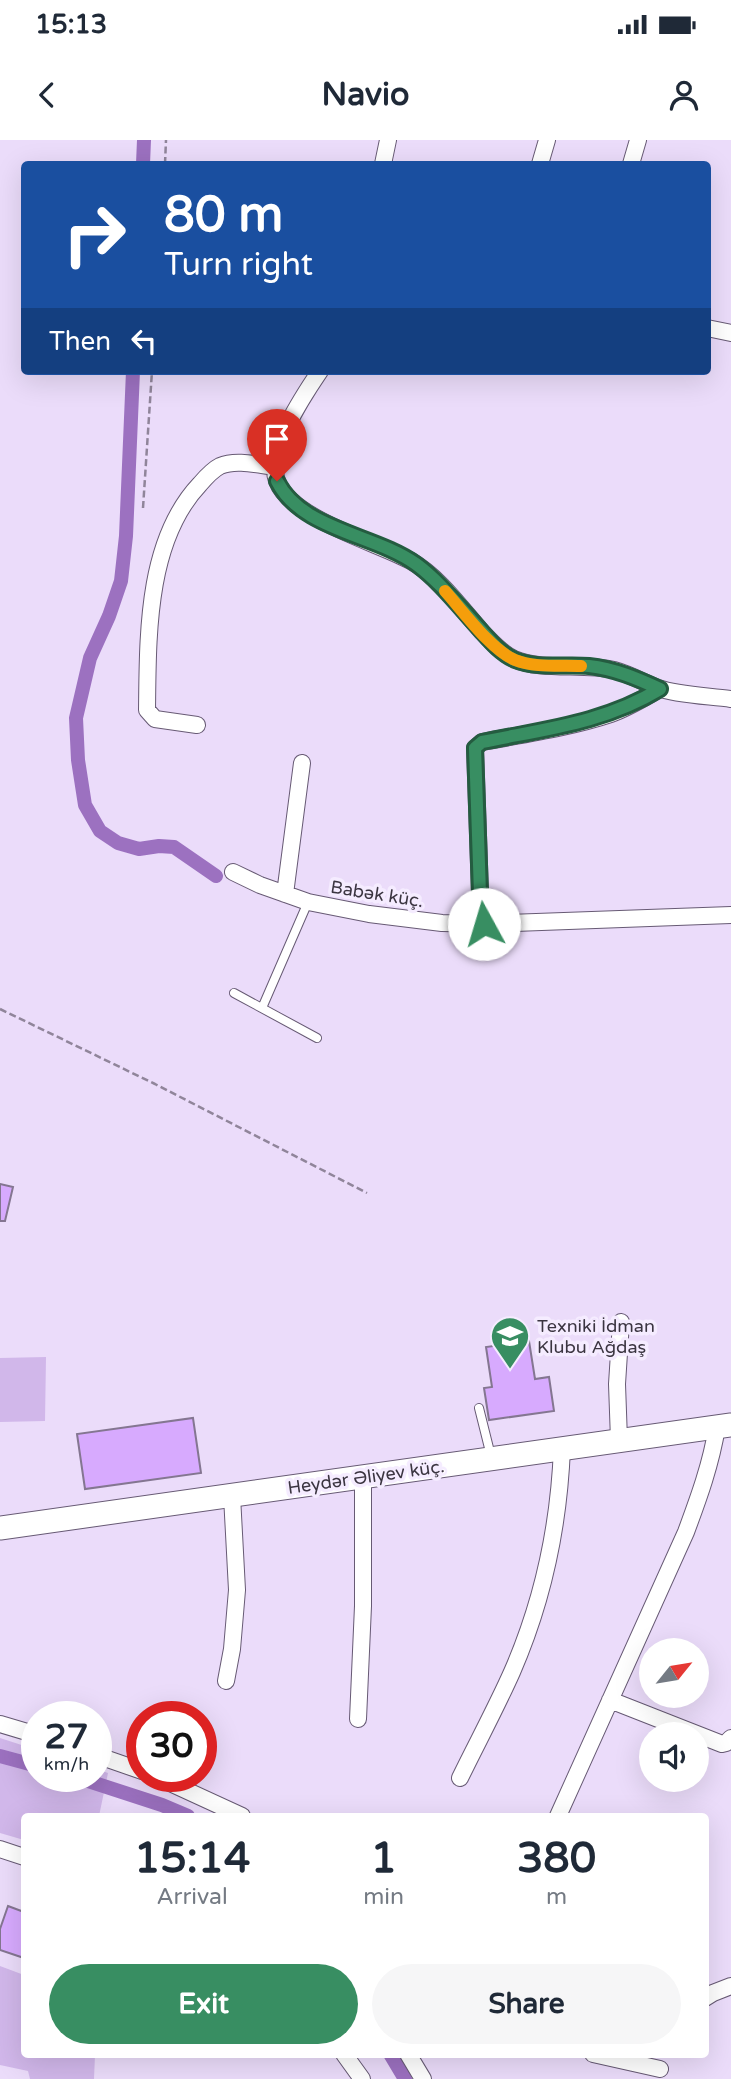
<!DOCTYPE html>
<html lang="en">
<head>
<meta charset="utf-8">
<style>
	body { margin:0; font-family:"Varela Round",sans-serif; background:#f6f6f7; color:#1f2937; height:100vh; display:flex; flex-direction:column; font-size:26px; white-space:nowrap }
	* { box-sizing:border-box; margin:0 }
	p { font-size:23px; color:#747a83 }
	.icon { flex:none; width:38px; height:38px; fill:none; stroke:currentColor; stroke-width:2; stroke-linecap:round; stroke-linejoin:round }
	.map { position:relative; flex:1; overflow:hidden }
	.drawer { position:absolute; left:21px; top:1673px; width:688px; height:245px; display:flex; flex-direction:column; background:#fff; border-radius:7px; box-shadow:0 7px 28px #0002 }
	.drawer>* { flex:none }
	.banner { position:absolute; left:21px; top:21px; width:690px; height:214px; border-radius:7px; box-shadow:0 7px 28px #0002; background:#1a4fa0; color:#fff; overflow:hidden }
	.needle { width:46px; rotate:60deg }
	.tools { position:absolute; left:639px; top:1498px; display:grid; gap:14px }
	.tools a { display:grid; place-items:center; width:70px; height:70px; border-radius:50%; background:#fff; box-shadow:0 7px 28px #0002; font-size:35px }
	.speed { position:absolute; left:21px; top:1561px; display:flex; gap:14px; font-size:35px; font-weight:700; text-align:center }
	.speed>* { display:grid; place-content:center; width:91px; height:91px; border-radius:50%; background:#fff; box-shadow:0 7px 28px #0002; line-height:1 }
	.speed small { font-size:18px; font-weight:400 }
	.speed .limit { border:10px solid #d22; background:#fff; color:#111 }
	.pin { position:absolute; display:grid; place-items:center; width:60px; height:60px; color:#fff; margin:-72px -30px; border-radius:50% 50% 50% 0; rotate:-45deg; box-shadow:0 0 7px #0007 }
	.pin .icon { rotate:45deg }
	.me { position:absolute; width:77px; margin:-38px; rotate:354deg; stroke-linejoin:round; filter:drop-shadow(0 0 5px #0008) }
	.turn { display:flex; align-items:center; gap:24px; height:147px; padding:0 28px; font-size:32px }
	.turn .icon { width:91px; height:91px; stroke-width:2.5 }
	.turn b { display:block; font-size:49px; line-height:60px }
	.then { display:flex; align-items:center; height:66px; padding:0 28px; background:#0003; gap:14px; font-size:26px }
	.eta { display:flex; justify-content:space-evenly; align-items:center; height:119px; text-align:center }
	.eta b { font-size:42px; font-weight:700; line-height:49px }
	.button { display:flex; gap:14px; margin-top:auto; padding:14px 28px }
	.button a { flex:1; height:80px; border-radius:42px; background:#388e62; color:#fff; font-size:28px; font-weight:700; line-height:80px; text-align:center }
	.button a+a { background:#f6f6f7; color:#1f2937 }
	.status { display:flex; justify-content:space-between; align-items:center; height:49px; padding:0 35px; background:#fff; direction:ltr }
	.status svg { height:19px; fill:currentColor }
	header { display:flex; justify-content:space-between; align-items:center; height:91px; padding:0 28px; background:#fff; font-size:32px; font-weight:700 }
	.map>svg:first-child { display:block }
</style>
</head>
<body>
<div class="status"><b>15:13</b><svg viewBox="0 0 49 12"><path d="M0 12V9h3v3zM5 12V6h3v6zM10 12V3h3v9zM15 12V0h3v12zM26 1h20v11H26zM47 4h2v5h-2z"/></svg></div>
<header><svg class="icon" aria-label="back" viewBox="0 0 24 24"><path d="M15 5l-7 7 7 7"/></svg>Navio<svg class="icon" aria-label="person" viewBox="0 0 24 24"><circle cx="12" cy="8" r="4"/><path d="M4 21q1-7 8-7t8 7"/></svg></header>
<div class="map">
<svg width="731" height="1939" viewBox="0 0 731 1939">
	<rect width="100%" height="100%" fill="#ebdcfa"/>
	<path fill="#d1b7ea" d="M46,1217L45,1281L0,1282V1218Z
		M0,1598L37,1610V1636H96V1629L108,1633L99,1676H24V1700L0,1693Z
		M0,1826L24,1835V1914L95,1915L94,1939H30L28,1931L0,1925Z"/>
	<g fill="none" stroke-linecap="round" stroke-linejoin="round">
		<path stroke="#9c71c0" stroke-width="14" d="M143,24L144,0
			M133,231L126,396L121,441L109,476L90,518L76,578L78,620L85,665L100,691L118,703L139,709L159,706L174,707L216,736
			M0,1616L37,1626
			M73,1636L162,1665L188,1676
			M390,1914L405,1939"/>
	</g>
	<path fill="#d7aafe" stroke="#847691" stroke-width="2" d="M0,1044L13,1047L5,1081H0Z
		M529,1201L535,1239L549,1237L554,1271L489,1280L484,1248L492,1247L486,1207Z
		M193,1278L201,1333L85,1349L77,1294Z
		M8,1766L24,1772V1818L0,1810V1789Z"/>
	<g fill="none" stroke-linecap="round" stroke-linejoin="round">
		<g stroke="#675a74" stroke-width="10">
			<path id="lane" d="M234,853L317,898
				M262,868L308,762
				M479,1268L491,1316"/>
		</g>
		<g stroke="#675a74" stroke-width="18">
			<path id="street" d="M383,24L388,0
				M540,24L547,0
				M631,24L638,0
				M707,188L731,193
				M320,231C303,256 266,311 277,341C291,379 376,402 411,421C439,437 461,468 482,492C492,502 501,513 514,519C540,531 584,523 614,530C629,534 643,542 658,548C677,555 710,556 731,559
				M197,585L155,579L147,570C148,496 146,401 200,344C206,337 212,330 220,326C236,319 258,325 274,327
				M233,732L260,745L308,762L369,774L442,783L484,784L731,775
				M285,754L302,623
				M484,784L480,753L475,608L482,602C525,594 569,588 611,574C628,568 644,558 660,549
				M619,1300L617,1244L621,1182
				M226,1541L232,1509L237,1450L232,1356
				M610,1560L722,1604L726,1603L731,1598
				M358,1579L363,1466V1338
				M0,1584L37,1595
				M96,1615L142,1631
				M155,1636L242,1676
				M460,1638C477,1603 496,1568 512,1532C543,1461 559,1385 562,1308
				M558,1676L686,1392C699,1357 711,1324 717,1287
				M0,1709L24,1717
				M705,1858L713,1853L731,1846
				M344,1914L362,1939
				M408,1914L423,1939
				M593,1914L660,1929"/>
		</g>
		<g stroke="#675a74" stroke-width="25">
			<path id="secondary" d="M0,1388L731,1285"/>
		</g>
		<path stroke="#90859a" stroke-width="2.5" stroke-dasharray="7 3.5" stroke-linecap="butt" d="M165,24L166,0
			M143,368L152,231
			M0,869L155,944L367,1053"/>
		<use href="#lane" stroke="#fff" stroke-width="8"/>
		<use href="#street" stroke="#fff" stroke-width="16"/>
		<use href="#secondary" stroke="#fff" stroke-width="23"/>
	</g>
	<g fill="none" stroke-linecap="round" stroke-linejoin="round">
		<g stroke="#245c40" stroke-width="18">
			<path id="route" d="M277,341C301,390 374,394 416,424C439,441 457,464 476,485C487,497 499,513 515,520C537,529 565,524 589,526C615,529 636,538 660,549C604,583 545,589 482,602L475,608L480,753L484,784"/>
		</g>
		<use href="#route" stroke="#388e62" stroke-width="12"/>
		<path stroke="#f59e0b" stroke-width="12" d="M445,451C463,471 491,510 515,520C535,528 560,525 581,526"/>
	</g>
	<defs>
		<g id="university-pin" transform="scale(2.0125)"><path d="M0 17L-7.5 6A9.5 9.5 0 1 1 7.5 6Z" fill="#388e62" stroke="#f5ecff"/><path d="M0-5L7-2L0 1L-7-2ZM-4 1L0 2.5L4 1V4Q0 6-4 4Z" fill="#fff"/></g>
	</defs>
	<g fill-rule="evenodd">
		<use href="#university-pin" x="510" y="1196"/>
	</g>
	<g text-anchor="middle" dominant-baseline="central" stroke-width="7" stroke-linejoin="round" paint-order="stroke">
		<g font-size="18" fill="#3b3541" stroke="#f5ecff">
			<text transform="translate(377 754) rotate(9)">Babək küç.</text>
			<text transform="translate(366 1337) rotate(-8)">Heydər Əliyev küç.</text>
		</g>
		<g font-size="18" fill="#3b3541" stroke="#f5ecff" text-anchor="start">
			<text x="537" y="1186">Texniki İdman<tspan x="537" dy="21">Klubu Ağdaş</tspan></text>
		</g>
	</g>
</svg>
<div class="tools">
<a><svg class="needle" viewBox="-14 -14 28 28"><path d="M0-13l5 13h-10z" fill="#e53935"/><path d="M0 13l5-13h-10z" fill="#747a83"/></svg></a>
<a><svg class="icon" aria-label="sound" viewBox="0 0 24 24"><path d="M4 9h4l5-4v14l-5-4H4zM17 9q2 3 0 6"/></svg></a>
</div>
<div class="speed"><div>27<small>km/h</small></div><div class="limit">30</div></div>
<div class="pin" style="left:277px;top:341px;background:#d93025"><svg class="icon" aria-label="arrive" viewBox="0 0 24 24"><path d="M6 21V4h12l-3 4 3 4H6"/></svg></div>
<svg class="me" style="left:484px;top:784px" viewBox="-20 -20 40 40"><circle r="19" fill="#fff"/><path d="M0-13L10 11 0 6-10 11z" fill="#388e62"/></svg>
<div class="banner">
<div class="turn"><svg class="icon" aria-label="right" viewBox="0 0 24 24"><path d="M7 20v-9h11M14 6l5 5-5 5"/></svg><div><b>80 m</b>Turn right</div></div>
<div class="then">Then<svg class="icon" aria-label="left" viewBox="0 0 24 24"><path d="M17 20v-9H6M10 6l-5 5 5 5"/></svg></div>
</div>
<section class="drawer">
<div class="eta">
<div><b>15:14</b><p>Arrival</p></div>
<div><b>1</b><p>min</p></div>
<div><b>380</b><p>m</p></div>
</div>
<div class="button"><a>Exit</a><a>Share</a></div>
</section>
</div>
</body>
</html>
